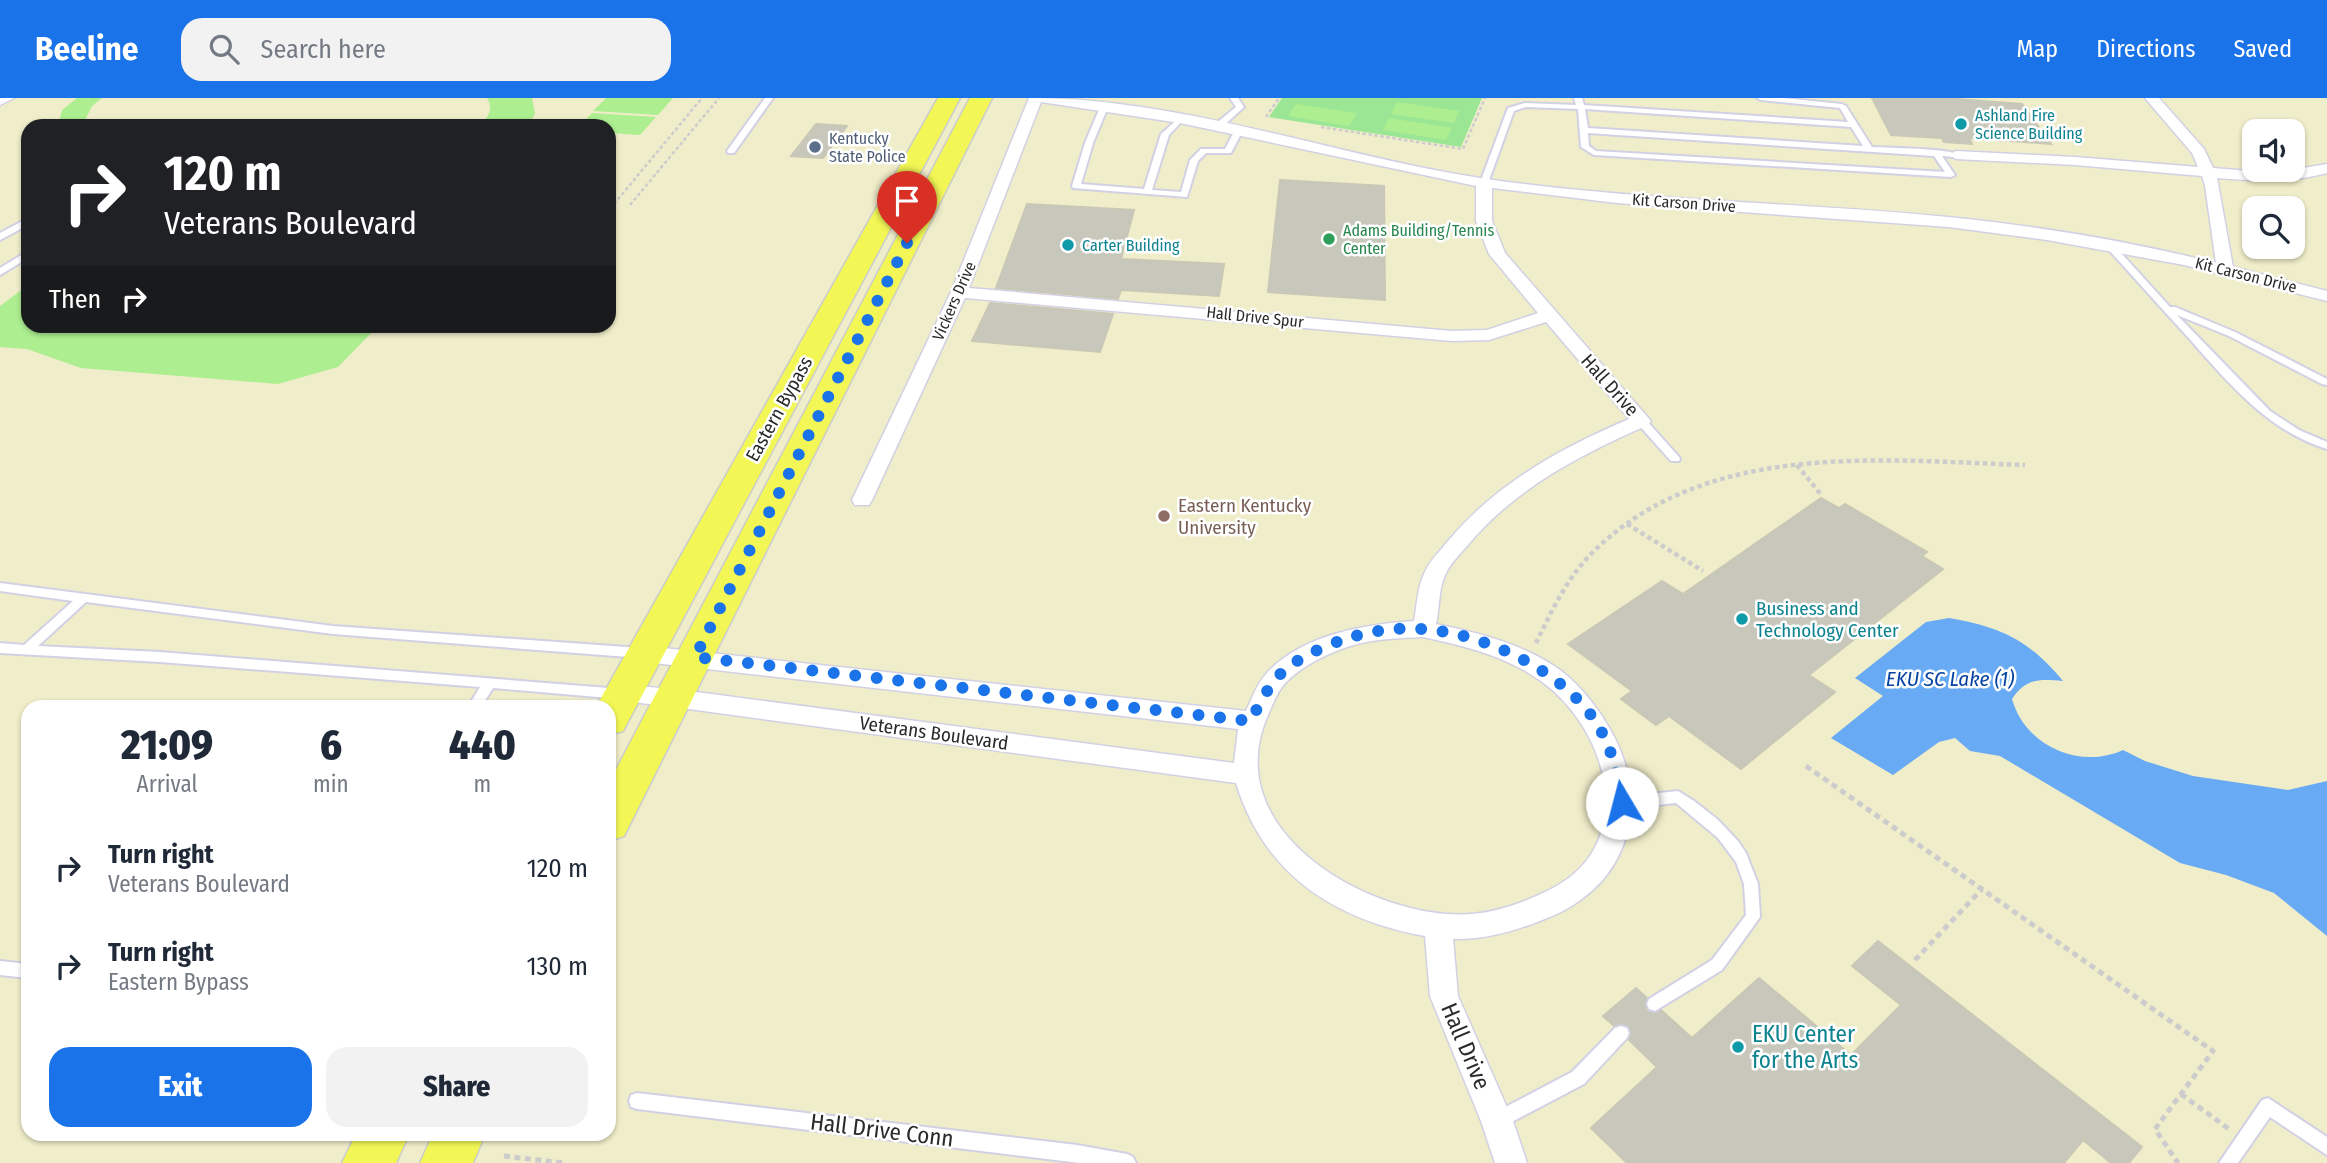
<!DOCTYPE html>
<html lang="en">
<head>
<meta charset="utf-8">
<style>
	body { margin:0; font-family:"Fira Sans Condensed",sans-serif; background:#f2f2f3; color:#1f2937; height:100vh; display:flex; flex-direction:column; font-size:26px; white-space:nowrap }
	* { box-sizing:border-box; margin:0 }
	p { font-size:23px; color:#747a83 }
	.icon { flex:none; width:38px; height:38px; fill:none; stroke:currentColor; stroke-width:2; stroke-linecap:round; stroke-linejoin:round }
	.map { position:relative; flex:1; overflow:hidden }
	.details { position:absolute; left:21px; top:602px; width:595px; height:441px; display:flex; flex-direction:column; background:#fff; border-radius:21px; box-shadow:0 2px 5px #0004 }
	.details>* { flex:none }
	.hud { position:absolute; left:21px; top:21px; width:595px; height:214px; border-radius:21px; box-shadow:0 2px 5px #0004; background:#202124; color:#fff; overflow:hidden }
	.controls { position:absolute; left:2242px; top:21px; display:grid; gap:14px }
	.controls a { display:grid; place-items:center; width:63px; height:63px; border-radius:14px; background:#fff; box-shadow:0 2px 5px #0004; font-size:35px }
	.pin { position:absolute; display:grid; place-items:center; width:60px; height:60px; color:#fff; margin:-72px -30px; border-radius:50% 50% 50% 0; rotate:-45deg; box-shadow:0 0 7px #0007 }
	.pin .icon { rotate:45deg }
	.me { position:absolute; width:77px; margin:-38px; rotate:352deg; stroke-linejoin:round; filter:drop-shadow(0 0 5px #0008) }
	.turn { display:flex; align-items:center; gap:24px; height:147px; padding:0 28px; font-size:32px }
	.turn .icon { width:91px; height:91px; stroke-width:2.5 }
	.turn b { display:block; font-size:49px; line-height:60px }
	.then { display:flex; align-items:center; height:66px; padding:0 28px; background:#0003; gap:14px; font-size:26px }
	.eta { display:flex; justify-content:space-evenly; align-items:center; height:119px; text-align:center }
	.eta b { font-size:42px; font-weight:800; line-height:49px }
	.primary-button { display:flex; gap:14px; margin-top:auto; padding:14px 28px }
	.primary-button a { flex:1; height:80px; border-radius:21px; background:#1a73e8; color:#fff; font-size:28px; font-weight:800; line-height:80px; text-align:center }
	.primary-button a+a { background:#f2f2f3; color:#1f2937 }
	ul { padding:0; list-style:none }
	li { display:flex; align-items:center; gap:21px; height:98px; padding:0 28px }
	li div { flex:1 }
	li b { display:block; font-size:26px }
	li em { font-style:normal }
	header { display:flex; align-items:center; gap:42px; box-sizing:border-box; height:98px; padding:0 35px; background:#1a73e8; color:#fff }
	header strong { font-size:33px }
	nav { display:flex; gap:38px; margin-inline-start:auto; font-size:24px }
	.search { width:490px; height:63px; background:#f2f2f3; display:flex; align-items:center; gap:18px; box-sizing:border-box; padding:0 24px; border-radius:21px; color:#747a83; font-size:26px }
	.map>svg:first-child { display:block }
</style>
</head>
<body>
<header>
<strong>Beeline</strong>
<div class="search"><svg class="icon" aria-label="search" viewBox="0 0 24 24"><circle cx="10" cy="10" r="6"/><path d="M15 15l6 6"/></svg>Search here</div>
<nav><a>Map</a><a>Directions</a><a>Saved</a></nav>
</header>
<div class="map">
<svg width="2327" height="1065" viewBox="0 0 2327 1065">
	<rect width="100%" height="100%" fill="#edeadc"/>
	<path fill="#f0edca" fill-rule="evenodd" d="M0,0H2327V1065H0ZM28,28H609V228H28ZM2254,33H2292V72H2254ZM2254,110H2292V149H2254ZM28,609H609V1036H28Z"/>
	<path fill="#9be695" d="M1282,0H1482L1461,49L1269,19Z"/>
	<path fill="#adee90" d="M77,0H102L92,8L86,20L90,28H58L62,12Z
		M487,0H532L535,16L527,28H479C488,20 494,11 487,0Z
		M606,0H673L658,17L593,13Z
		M1397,4L1459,13L1454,25L1391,16Z
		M1296,6L1356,15H1357L1349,28L1288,18Z
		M592,15L656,19L640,37L609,35V28H579Z
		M1389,20L1452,30L1446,42L1383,32Z
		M28,187V228H378L338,269L278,286L81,270L27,251L0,249V208Z"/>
	<path fill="#69aaf4" d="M1949,520C2001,529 2029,542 2063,583C2039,581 2026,580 2012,601C2025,648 2080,672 2123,652L2145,663L2193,678L2288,692L2327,683V838L2274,795L2226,777L2180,765L2000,658L1970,653L1955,640L1939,644L1893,677L1831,640L1883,598L1855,580L1926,524Z"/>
	<path fill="#c8c7bb" stroke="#c9c7b5" stroke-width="2" d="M1872,0H1943L2022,6L2051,46L1969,40L1972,46L1944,44L1942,40L1891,37Z
		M816,26L847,28L823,60L791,58Z
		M1280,82L1384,88L1385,202L1268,194Z
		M1027,106L1134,112L1121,161L1224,166L1219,198L1121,192L1118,201L996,190Z
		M990,205L1113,216L1100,254L972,243Z
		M1821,400L1839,410L1845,406L1927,454L1922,458L1943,471L1809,577L1835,594L1741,671L1669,618L1656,627L1621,601L1632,593L1568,546L1662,483L1683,496Z
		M1878,843L2142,1049L2129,1065H2111L2083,1042L2064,1065H1627L1591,1030L1657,969L1629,942L1631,936L1629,929L1622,926L1614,928L1603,918L1636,890L1647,900L1645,907L1648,913L1654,915L1661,912L1692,940L1759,880L1851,957L1901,907L1852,868Z"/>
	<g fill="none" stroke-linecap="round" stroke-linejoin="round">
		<g stroke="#d2d1e4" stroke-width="4">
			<path id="service" d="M765,0H773L734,55H728L727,53Z
				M1230,0H1238L1244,9L1220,31H1214V27L1236,9Z
				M1574,0H1582L1584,7L1848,24L1840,10L1761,2L1757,0H1783L1842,6L1846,8L1872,49C1890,50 1947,50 1960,57L1956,59L1942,58L1955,77L1951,79L1594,57L1581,49L1578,11L1526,9L1514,13L1488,85L1481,87L1480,85L1508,10L1525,5L1576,7ZM1585,11L1851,29L1863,48L1588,30ZM1588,35L1934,58L1945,74L1596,53L1589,48Z
				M1101,7L1108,9L1093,45L1081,86L1144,91L1161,36L1180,19L1184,21L1169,37L1152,92L1181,94L1190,62L1201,51H1225L1235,32L1242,34L1231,55H1206L1198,63L1187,99L1073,90L1072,88L1085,45Z
				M28,120V127L0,142V135Z
				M2109,144L2112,145L2170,209H2175L2235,234L2327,281V287L2322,286L2229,238L2177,217L2270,313L2299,332L2327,344V351C2267,333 2226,282 2186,237C2159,208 2133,178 2106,149L2105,147Z
				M28,153V160L0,177V170Z
				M1641,320L1645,321L1679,359L1680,361L1679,363H1671L1637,325L1636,323Z
				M0,485L333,528L641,550L647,555L641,560L333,536L86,504L38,548L160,554L621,591L626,593L627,596L626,599L621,601L493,590L481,609H468L480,589L160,564L0,555V545L24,547L73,503L0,493Z
				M1678,693L1694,703L1717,721L1738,743L1746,755L1758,786L1760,819L1722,872L1655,913L1649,911L1647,906L1649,901L1712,862L1746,817L1744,786L1736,764L1718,740L1676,705L1622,711L1617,709L1615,705L1617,701L1622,699Z
				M0,863L28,866V880L0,877Z
				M1621,928L1627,930L1629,935L1627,940L1584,986L1504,1028L1498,1030L1492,1028L1490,1022L1492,1016L1572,974L1615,930Z
				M637,995L1077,1047L1127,1056L1133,1059L1136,1065H1080L637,1011L631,1009L629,1003L631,997Z
				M2268,1000L2327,1039V1057L2270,1019L2238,1065H2219L2262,1002Z"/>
		</g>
		<g stroke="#d2d1e4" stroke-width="3">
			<path id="minor" d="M0,0H14L0,7Z
				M1029,0C1184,0 1334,58 1486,81C1639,103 1795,104 1948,119C2038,128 2129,143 2216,165L2205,87L2202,78L2075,67L1956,61L1949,57L1956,53L2075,59L2198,69L2192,55L2145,0H2159L2204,51L2213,70L2273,75L2327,66V75C2290,85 2256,83 2217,80L2233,169L2327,193V203L2184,167L2047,142L1949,129L1617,105L1492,90V123L1505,155L1651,323L1648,327C1580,357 1515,390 1467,448C1460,456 1452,464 1447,473C1438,489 1440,509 1436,526C1479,535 1524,546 1560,572C1581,588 1598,610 1611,633C1644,691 1637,763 1579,803C1564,814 1544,822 1526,828C1503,836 1478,842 1453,841L1458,898L1513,1023L1527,1065H1495L1481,1023L1430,898L1425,838C1333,821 1264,776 1236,685L674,609L615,602L611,596L615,590L623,587L674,591L1234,665L1238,631L645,564L637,562L633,556L637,550L645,548L1246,613C1252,601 1257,585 1267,575C1301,537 1366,526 1414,523C1417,508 1417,491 1424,476C1429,463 1440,453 1449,442C1497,385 1561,350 1629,321L1546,224L1489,242L1452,243L965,200L872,402L869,407H855L852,402L951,194ZM1041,4L1180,25L1476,88V123L1489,156L1538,215L1487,232L1452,233L969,190ZM1423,539C1465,548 1506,558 1541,583C1610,633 1640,748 1549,792C1517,808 1483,819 1447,816C1354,809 1219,728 1268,617C1272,608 1276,597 1282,589C1297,570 1328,555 1350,548C1373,541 1399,540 1423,539Z"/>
		</g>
		<g stroke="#ccc" stroke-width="3">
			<path id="primary" d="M938,0H960L623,633L609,637V609H596Z
				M970,0H992L624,738L609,743V685Z
				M356,1036H409L396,1065H342Z
				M433,1036H485L473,1065H420Z"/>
		</g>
		<path stroke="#ccc" stroke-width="2.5" stroke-dasharray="3.5 2.5" stroke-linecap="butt" d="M1266,19L1279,0
			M1321,29L1463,51L1485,0
			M614,106L702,0
			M630,107L719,0"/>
		<path stroke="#ccc" stroke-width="4.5" stroke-dasharray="4.5 3.5" stroke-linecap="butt" d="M1797,367L1822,398
			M1627,426L1703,473
			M1536,545C1551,514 1567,480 1592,455C1705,342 1879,362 2025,367"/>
		<path stroke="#ccc" stroke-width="5" stroke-dasharray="6 4.5" stroke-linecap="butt" d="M1806,668L2213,953L2155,1031L2178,1065
			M1915,862L1982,791
			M2181,996L2229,1031
			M504,1058L564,1065"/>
		<use href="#service" fill="#fff" fill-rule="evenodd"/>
		<use href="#minor" fill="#fff" fill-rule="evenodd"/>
		<use href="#primary" fill="#f2f756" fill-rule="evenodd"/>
	</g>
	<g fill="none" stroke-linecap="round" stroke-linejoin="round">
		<path stroke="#1a73e8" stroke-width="12" stroke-dasharray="0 21.6" d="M907,145L695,559L1250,623C1258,610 1265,594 1275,582C1291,562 1324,548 1348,540C1372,533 1397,529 1422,531C1484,535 1567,574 1599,629C1613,654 1618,677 1622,705"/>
	</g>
	<g fill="#0f9aa8" stroke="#fff" stroke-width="2.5">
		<circle cx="1961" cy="26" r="7"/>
		<circle cx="1068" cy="147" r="7"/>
		<circle cx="1742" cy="521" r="7"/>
		<circle cx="1738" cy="949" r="7"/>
	</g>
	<circle fill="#5c6f8a" stroke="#fff" stroke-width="2.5" cx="815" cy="49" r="7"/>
	<circle fill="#2e9e5b" stroke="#fff" stroke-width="2.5" cx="1329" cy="141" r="7"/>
	<circle fill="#8d6e63" stroke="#fff" stroke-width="2.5" cx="1164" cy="418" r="7"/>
	<g text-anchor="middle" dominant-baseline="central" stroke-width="5" stroke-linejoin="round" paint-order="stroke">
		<g font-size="16" fill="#0d838f" stroke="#fff" text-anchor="start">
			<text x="1975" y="17">Ashland Fire<tspan x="1975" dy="18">Science Building</tspan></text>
			<text x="1082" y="147">Carter Building</text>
		</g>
		<g font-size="16" fill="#4e5e75" stroke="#fff" text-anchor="start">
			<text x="829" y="40">Kentucky<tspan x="829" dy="18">State Police</tspan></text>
		</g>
		<g font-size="16" fill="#2a2a2a" stroke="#fff">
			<text transform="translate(1684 105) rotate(4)">Kit Carson Drive</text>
			<text transform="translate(2246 177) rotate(14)">Kit Carson Drive</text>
			<text transform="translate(954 203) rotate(-66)">Vickers Drive</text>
			<text transform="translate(1255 219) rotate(6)">Hall Drive Spur</text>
		</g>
		<g font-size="16" fill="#27864d" stroke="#fff" text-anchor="start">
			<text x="1343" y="132">Adams Building/Tennis<tspan x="1343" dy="18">Center</tspan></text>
		</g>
		<g font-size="19" fill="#2a2a2a" stroke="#fff">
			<text transform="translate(1610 287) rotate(48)">Hall Drive</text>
			<text transform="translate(779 311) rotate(-61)">Eastern Bypass</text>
			<text transform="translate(934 635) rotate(8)">Veterans Boulevard</text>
		</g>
		<g font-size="19" fill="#785e54" stroke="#fff" text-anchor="start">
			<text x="1178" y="407">Eastern Kentucky<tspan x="1178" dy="22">University</tspan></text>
		</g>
		<g font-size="19" fill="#0d838f" stroke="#fff" text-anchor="start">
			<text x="1756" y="510">Business and<tspan x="1756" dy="22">Technology Center</tspan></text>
		</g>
		<g font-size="21" font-style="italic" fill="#0743a2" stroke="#fff">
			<text x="1950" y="581">EKU SC Lake (1)</text>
		</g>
		<g font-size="23" fill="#0d838f" stroke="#fff" text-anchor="start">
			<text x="1752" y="936">EKU Center<tspan x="1752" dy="26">for the Arts</tspan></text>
		</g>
		<g font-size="23" fill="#2a2a2a" stroke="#fff">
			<text transform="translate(1466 948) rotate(67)">Hall Drive</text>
			<text transform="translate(882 1032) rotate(7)">Hall Drive Conn</text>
		</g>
	</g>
</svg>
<div class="controls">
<a><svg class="icon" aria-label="sound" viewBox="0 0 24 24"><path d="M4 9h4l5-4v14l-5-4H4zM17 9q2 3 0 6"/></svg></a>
<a><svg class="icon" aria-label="search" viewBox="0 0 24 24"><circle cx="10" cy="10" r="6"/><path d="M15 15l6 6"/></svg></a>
</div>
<div class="pin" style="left:907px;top:145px;background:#d93025"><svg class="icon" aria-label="arrive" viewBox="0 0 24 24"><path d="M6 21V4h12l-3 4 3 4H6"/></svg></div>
<svg class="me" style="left:1622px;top:705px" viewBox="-20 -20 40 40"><circle r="19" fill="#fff"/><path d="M0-13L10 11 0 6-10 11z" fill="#1a73e8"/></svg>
<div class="hud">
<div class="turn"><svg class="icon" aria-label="right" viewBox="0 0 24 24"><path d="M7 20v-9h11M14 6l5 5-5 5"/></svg><div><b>120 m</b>Veterans Boulevard</div></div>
<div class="then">Then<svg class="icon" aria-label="right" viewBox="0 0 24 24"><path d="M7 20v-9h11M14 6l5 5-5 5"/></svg></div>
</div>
<section class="details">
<div class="eta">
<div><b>21:09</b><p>Arrival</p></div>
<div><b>6</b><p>min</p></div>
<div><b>440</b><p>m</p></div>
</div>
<ul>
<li><svg class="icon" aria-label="right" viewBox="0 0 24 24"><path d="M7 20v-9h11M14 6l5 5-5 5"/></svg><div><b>Turn right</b><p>Veterans Boulevard</p></div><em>120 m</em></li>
<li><svg class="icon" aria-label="right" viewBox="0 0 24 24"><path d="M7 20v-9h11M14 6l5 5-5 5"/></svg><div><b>Turn right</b><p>Eastern Bypass</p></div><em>130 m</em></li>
</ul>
<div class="primary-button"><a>Exit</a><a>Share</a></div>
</section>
</div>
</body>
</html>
